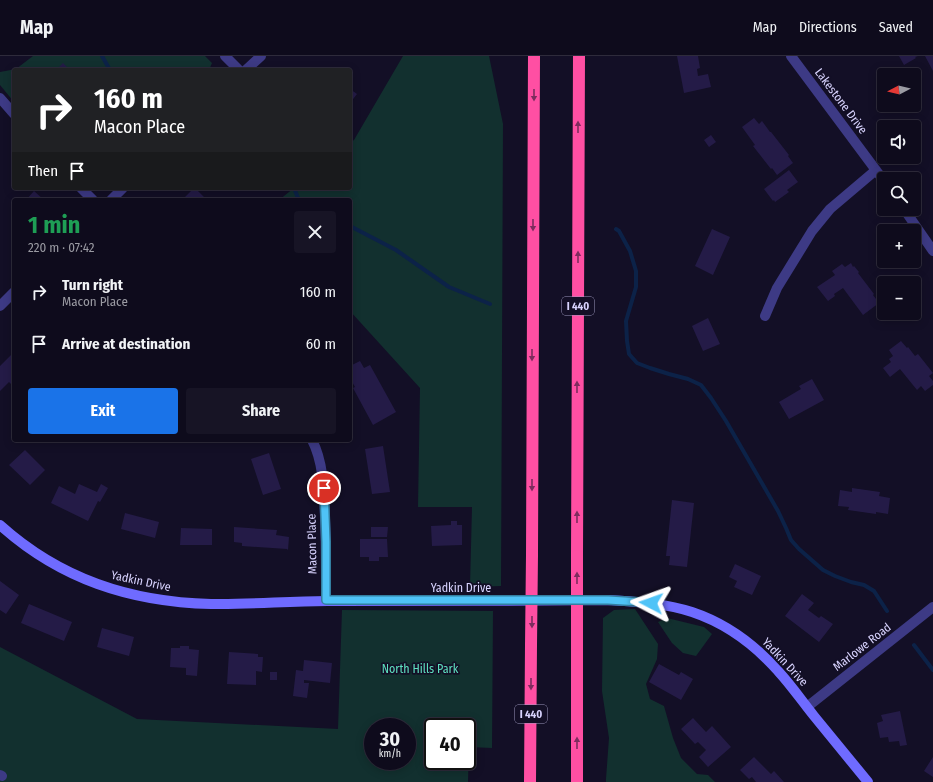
<!DOCTYPE html>
<html lang="en">
<head>
<meta charset="utf-8">
<style>
	body { margin:0; font-family:"Fira Sans Condensed",sans-serif; background:#171425; color:#f1f3f6; height:100vh; display:flex; flex-direction:column; font-size:15px; white-space:nowrap }
	* { box-sizing:border-box; margin:0 }
	p { font-size:13px; color:#9b9ba3 }
	.icon { flex:none; width:22px; height:22px; fill:none; stroke:currentColor; stroke-width:2; stroke-linecap:round; stroke-linejoin:round }
	.map { position:relative; flex:1; overflow:hidden }
	.panel { position:absolute; left:12px; top:142px; width:340px; height:244px; display:flex; flex-direction:column; background:#0e0b1c; border-radius:4px; box-shadow:0 2px 10px #0003,0 0 0 1px #2e2b3b }
	.panel>* { flex:none }
	.hud { position:absolute; left:12px; top:12px; width:340px; height:122px; border-radius:4px; box-shadow:0 2px 10px #0003,0 0 0 1px #2e2b3b; background:#202124; color:#fff; overflow:hidden }
	.needle { width:26px; rotate:263deg }
	.fabs { position:absolute; left:877px; top:12px; display:grid; gap:8px }
	.fabs a { display:grid; place-items:center; width:44px; height:44px; border-radius:4px; background:#0e0b1c; box-shadow:0 2px 10px #0003,0 0 0 1px #2e2b3b; font-size:20px }
	.speed { position:absolute; left:364px; top:662px; display:flex; gap:8px; font-size:20px; font-weight:700; text-align:center }
	.speed>* { display:grid; place-content:center; width:52px; height:52px; border-radius:50%; background:#0e0b1c; box-shadow:0 2px 10px #0003,0 0 0 1px #2e2b3b; line-height:1 }
	.speed small { font-size:10px; font-weight:400 }
	.speed .limit { border:2px solid #111; border-radius:6px; background:#fff; color:#111 }
	.pin { position:absolute; display:grid; place-items:center; width:34px; height:34px; color:#fff; margin:-17px; border:2px solid #fff; border-radius:50%; box-shadow:0 1px 4px #0007 }
	.me { position:absolute; width:44px; margin:-22px; rotate:274deg; stroke-linejoin:round; filter:drop-shadow(0 0 3px #0008) }
	.turn { display:flex; align-items:center; gap:14px; height:84px; padding:0 16px; font-size:18px }
	.turn .icon { width:52px; height:52px; stroke-width:2.5 }
	.turn b { display:block; font-size:28px; line-height:34px }
	.then { display:flex; align-items:center; height:38px; padding:0 16px; background:#0003; gap:8px; font-size:15px }
	.round { display:grid; place-items:center; flex:none; width:42px; height:42px; border-radius:4px; background:#171425 }
	.head { display:flex; align-items:center; justify-content:space-between; height:68px; padding:0 16px }
	h1 { font-size:24px; font-weight:700; line-height:30px; color:#1e9e55 }
	.button { display:flex; gap:8px; margin-top:auto; padding:8px 16px }
	.button a { flex:1; height:46px; border-radius:4px; background:#1a73e8; color:#fff; font-size:16px; font-weight:700; line-height:46px; text-align:center }
	.button a+a { background:#171425; color:#f1f3f6 }
	ul { padding:0; list-style:none }
	li { display:flex; align-items:center; gap:12px; height:52px; padding:0 16px }
	li div { flex:1 }
	li b { display:block; font-size:15px }
	li em { font-style:normal }
	header { display:flex; align-items:center; gap:24px; box-sizing:border-box; height:56px; padding:0 20px; background:#0e0b1c; border-bottom:1px solid #2e2b3b }
	header strong { font-size:19px }
	nav { display:flex; gap:22px; margin-inline-start:auto; font-size:14px }
	.map>svg:first-child { display:block }
</style>
</head>
<body>
<header>
<strong>Map</strong>
<nav><a>Map</a><a>Directions</a><a>Saved</a></nav>
</header>
<div class="map">
<svg width="933" height="726" viewBox="0 0 933 726">
	<rect width="100%" height="100%" fill="#130f26"/>
	<path fill="#12302f" fill-rule="evenodd" d="M33,0H205L212,7L209,14H53L51,11L44,14H14V46L0,29V16L16,13Z
		M403,0H489L503,68L501,530L470,531L472,451H418L420,332L350,255V144H279L294,132H350V87L354,84Z
		M635,553L658,588L657,603L646,628L650,643L664,650L673,682L681,702L697,718L708,719L715,726H606V723L609,682L602,635L603,562L614,554Z
		M342,554L493,555L492,692L469,691L468,726H0V591L137,663L338,673ZM373,671H407V705H373ZM433,671H467V705H433Z
		M667,562L704,571L712,578L696,600L683,597L672,587L658,566Z"/>
	<g fill="none" stroke-linecap="round" stroke-linejoin="round">
		<path stroke="#0c2248" stroke-width="4" d="M102,0L110,14
			M294,132L298,142L301,144
			M350,170L396,194L449,231L490,248
			M616,173L619,175L630,195L636,215V231L626,265L627,285L629,298L637,307L650,312L669,318L688,323L701,329L711,342L726,365L778,455L786,472L791,484L799,493L823,514L835,520L851,526L864,529L874,535L887,555
			M914,589L933,614"/>
	</g>
	<path fill="#241b47" d="M677,0H698L700,12L697,13L698,20L708,18L711,31L684,37Z
		M899,0H918L915,1L916,2L904,9Z
		M925,0H933V15Z
		M63,7L70,14H56Z
		M350,33L357,38L350,47Z
		M754,62L759,68L762,65L770,76H771L789,99L788,100L793,107L777,119L772,112L771,113L753,90L755,89L742,71Z
		M711,79L716,86L709,91L704,84Z
		M789,114L798,126L787,134L789,136L775,146L774,144L773,145L764,133Z
		M194,132H195L207,144H182Z
		M34,135L44,144H26Z
		M712,173L730,181L713,219L695,210Z
		M851,207L853,211L854,210L859,216L858,217L874,238L873,239L879,247L863,259L843,232L834,238L835,240L828,245L817,231L835,219L832,215L842,208L845,211Z
		M708,262L720,288L703,295L692,270Z
		M901,285L907,292L908,291L915,300L918,298L933,317L929,320L933,325V329L925,335L921,330L917,334L900,313L890,321L883,312L891,306L889,303L893,300L889,294Z
		M14,296V331L9,326L0,335V310Z
		M360,305L364,312L370,309L396,356L373,369L353,332L355,331L350,322V310Z
		M812,323L824,344L789,363L779,346L801,333L799,330Z
		M383,390L390,436L372,438L365,393Z
		M25,394L45,414L30,429L9,409Z
		M269,397L281,433L263,439L251,403Z
		M79,428L97,436L101,428L108,432L100,446L98,445L88,465L51,447L59,430L75,438Z
		M852,432L880,436L879,440L890,442L888,458L876,456V458L848,454L849,451L838,450L840,434L852,436Z
		M672,444L694,447L687,511L669,509L670,500H666Z
		M125,457L159,466L155,482L121,473Z
		M451,465H457V469H462V489L432,490L431,470L451,469Z
		M234,471L277,474L276,479L289,481L288,494L287,493L242,490V487L234,486Z
		M371,471H388L387,481H371Z
		M181,472L212,473V489H180Z
		M360,483H387L388,501H379V505H369V501H360Z
		M735,508L761,520L752,539L734,531L737,525L729,521Z
		M0,525L19,539L6,558L0,554Z
		M802,538L814,547L808,554L819,562L821,560L833,568L819,586L785,560Z
		M29,548L72,566L64,585L21,567Z
		M102,572L134,581L129,600L97,591Z
		M180,590H189V593L199,594L197,620L186,619V612L170,611L171,592H180Z
		M229,596L258,598V601H263L262,616L256,615V629L227,628Z
		M304,604L332,607L330,627L304,624V627H309L307,642L293,640L296,614L303,615Z
		M659,608L679,619L681,616L693,623L681,644L649,626Z
		M270,616H277V624H270Z
		M900,655L907,689L900,690L899,685L889,686L888,681L880,682L877,667L883,665L881,659Z
		M693,662L706,676L712,670L731,691L708,711L699,701L706,694L698,686L695,688L681,673Z
		M754,701L771,718L774,715L784,726H756L752,721L749,723L740,714Z
		M933,701V721L924,715Z"/>
	<g fill="none" stroke-linecap="round" stroke-linejoin="round">
		<path stroke="#3d3a85" stroke-width="10" d="M225,0L239,14
			M791,0L884,125
			M246,14L261,0
			M0,42L14,58
			M81,132L93,144
			M111,144L123,132
			M904,153L933,195
			M0,250L14,236
			M765,260L777,232L812,175L830,153L876,114
			M312,384C324,407 324,437 325,462C326,489 326,517 326,544
			M807,651L933,551
			M0,719L2,720"/>
		<path stroke="#6f6bff" stroke-width="10" d="M0,469C60,523 130,546 211,548C253,549 295,544 337,545C427,545 518,545 608,544C637,546 664,547 692,556C725,567 755,589 778,615C791,629 802,645 814,660C832,682 850,704 868,726"/>
		<path stroke="#ff4fa3" stroke-width="12" d="M532,499L534,0
			M577,500L579,0
			M530,726L531,589
			M577,726V589"/>
		<path stroke="#ff4fa3" stroke-width="12" d="M531,589L532,499
			M577,589V500"/>
	</g>
	<defs><path id="oneway-solid" d="M-6-.8H1V-3.2L6.5 0L1 3.2V.8H-6Z"/></defs>
	<g fill="#7d2c5e">
		<use href="#oneway-solid" transform="translate(534 39) rotate(90)"/>
		<use href="#oneway-solid" transform="translate(578 71) rotate(-90)"/>
		<use href="#oneway-solid" transform="translate(533 169) rotate(90)"/>
		<use href="#oneway-solid" transform="translate(578 201) rotate(-90)"/>
		<use href="#oneway-solid" transform="translate(532 299) rotate(90)"/>
		<use href="#oneway-solid" transform="translate(577 331) rotate(-90)"/>
		<use href="#oneway-solid" transform="translate(532 429) rotate(90)"/>
		<use href="#oneway-solid" transform="translate(577 461) rotate(-90)"/>
		<use href="#oneway-solid" transform="translate(577 522) rotate(-90)"/>
		<use href="#oneway-solid" transform="translate(532 566) rotate(90)"/>
		<use href="#oneway-solid" transform="translate(531 628) rotate(90)"/>
		<use href="#oneway-solid" transform="translate(577 687) rotate(-90)"/>
	</g>
	<g fill="none" stroke-linecap="round" stroke-linejoin="round">
		<g stroke="#337fa1" stroke-width="10">
			<path id="route" d="M324,432L326,486V544H608L640,546L651,547"/>
		</g>
		<use href="#route" stroke="#4fc3f7" stroke-width="7"/>
	</g>
	<g text-anchor="middle" dominant-baseline="central" stroke-width="3.5" stroke-linejoin="round" paint-order="stroke">
		<g fill="#130f26" stroke="#9e99be" stroke-width="1">
			<rect x="562" y="241" width="32" height="18" rx="3"/>
			<rect x="515" y="649" width="32" height="18" rx="3"/>
		</g>
		<g font-size="11" font-weight="bold" fill="#d9d4ff">
			<text x="578" y="250">I 440</text>
			<text x="531" y="658">I 440</text>
		</g>
		<g font-size="12" fill="#d9d4ff" stroke="#130f26">
			<text transform="translate(841 45) rotate(53)">Lakestone Drive</text>
			<text transform="translate(312 488) rotate(-91)">Macon Place</text>
			<text transform="translate(141 525) rotate(12)">Yadkin Drive</text>
			<text x="461" y="532">Yadkin Drive</text>
			<text transform="translate(862 591) rotate(-38)">Marlowe Road</text>
			<text transform="translate(785 606) rotate(47)">Yadkin Drive</text>
		</g>
		<g font-size="12" fill="#5fe0c0" stroke="#130f26">
			<text x="420" y="613">North Hills Park</text>
		</g>
	</g>
</svg>
<div class="fabs">
<a><svg class="needle" viewBox="-14 -14 28 28"><path d="M0-13l5 13h-10z" fill="#e53935"/><path d="M0 13l5-13h-10z" fill="#9b9ba3"/></svg></a>
<a><svg class="icon" aria-label="sound" viewBox="0 0 24 24"><path d="M4 9h4l5-4v14l-5-4H4zM17 9q2 3 0 6"/></svg></a>
<a><svg class="icon" aria-label="search" viewBox="0 0 24 24"><circle cx="10" cy="10" r="6"/><path d="M15 15l6 6"/></svg></a>
<a>+</a>
<a>−</a>
</div>
<div class="speed"><div>30<small>km/h</small></div><div class="limit">40</div></div>
<div class="pin" style="left:324px;top:432px;background:#d93025"><svg class="icon" aria-label="arrive" viewBox="0 0 24 24"><path d="M6 21V4h12l-3 4 3 4H6"/></svg></div>
<svg class="me" style="left:651px;top:547px" viewBox="-20 -20 40 40"><path d="M0-17L14 15 0 8-14 15z" fill="#4fc3f7" stroke="#fff" stroke-width="4"/></svg>
<div class="hud">
<div class="turn"><svg class="icon" aria-label="right" viewBox="0 0 24 24"><path d="M7 20v-9h11M14 6l5 5-5 5"/></svg><div><b>160 m</b>Macon Place</div></div>
<div class="then">Then<svg class="icon" aria-label="arrive" viewBox="0 0 24 24"><path d="M6 21V4h12l-3 4 3 4H6"/></svg></div>
</div>
<section class="panel">
<div class="head"><div><h1>1 min</h1><p>220 m · 07:42</p></div><a class="round"><svg class="icon" aria-label="close" viewBox="0 0 24 24"><path d="M6 6l12 12M18 6L6 18"/></svg></a></div>
<ul>
<li><svg class="icon" aria-label="right" viewBox="0 0 24 24"><path d="M7 20v-9h11M14 6l5 5-5 5"/></svg><div><b>Turn right</b><p>Macon Place</p></div><em>160 m</em></li>
<li><svg class="icon" aria-label="arrive" viewBox="0 0 24 24"><path d="M6 21V4h12l-3 4 3 4H6"/></svg><div><b>Arrive at destination</b></div><em>60 m</em></li>
</ul>
<div class="button"><a>Exit</a><a>Share</a></div>
</section>
</div>
</body>
</html>
